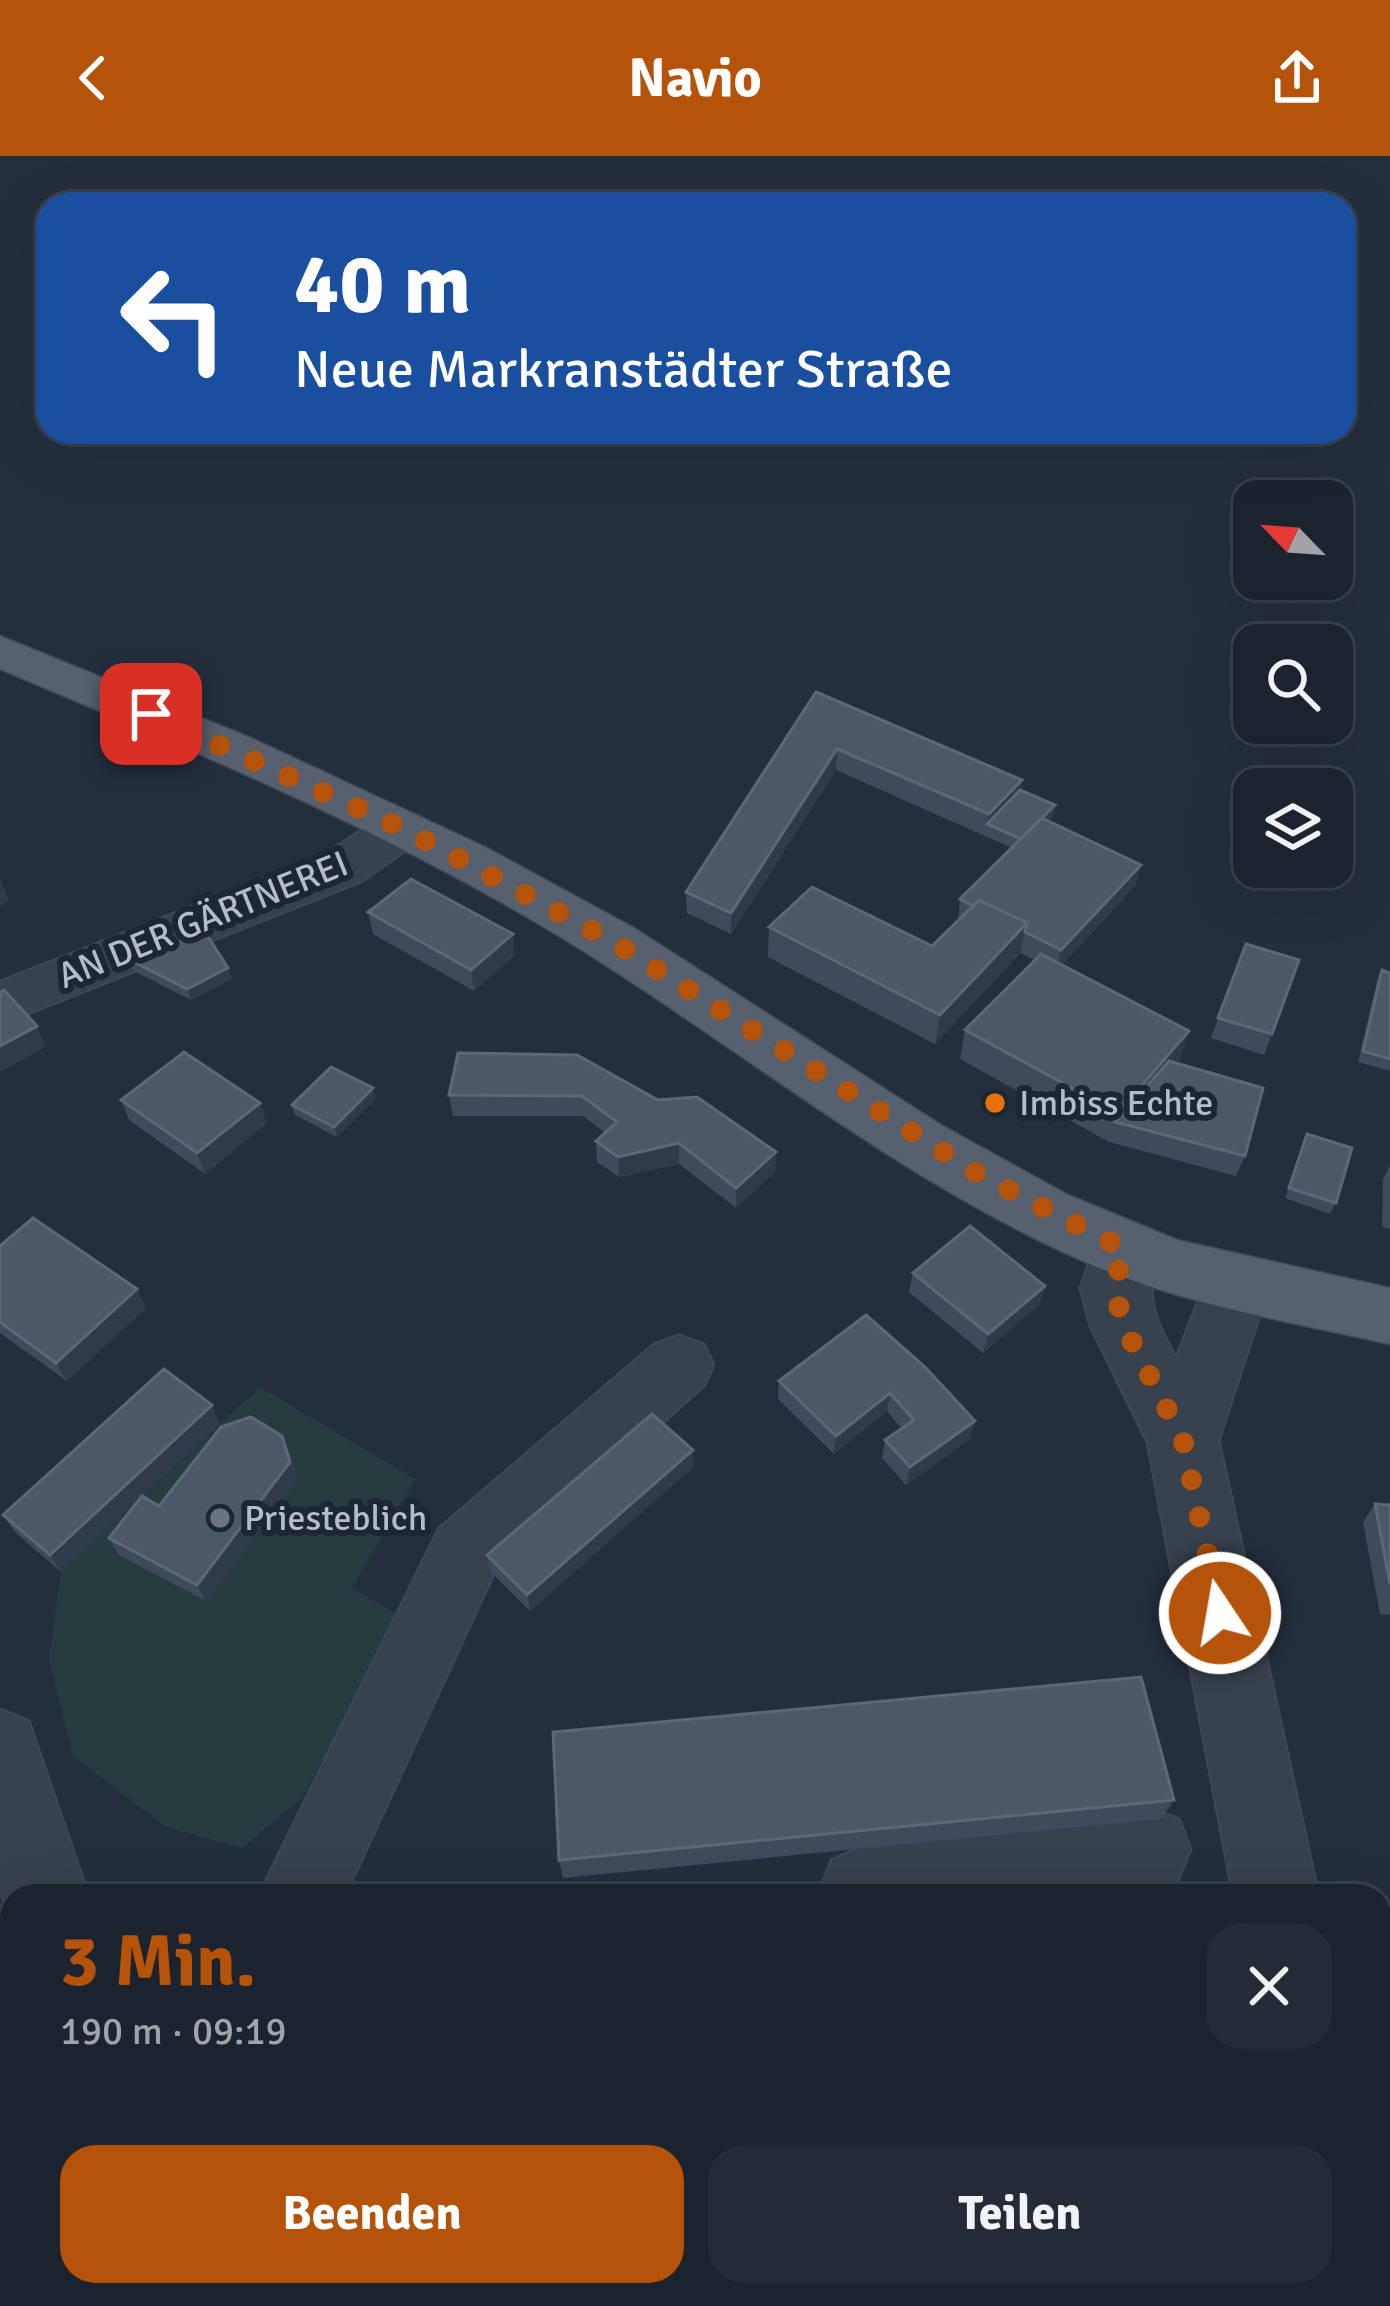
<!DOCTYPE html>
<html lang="de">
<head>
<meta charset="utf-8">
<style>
	body { margin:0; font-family:Signika,sans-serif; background:#242b36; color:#f1f3f6; height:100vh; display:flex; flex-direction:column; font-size:45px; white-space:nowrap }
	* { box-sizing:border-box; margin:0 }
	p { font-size:39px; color:#a0a4aa }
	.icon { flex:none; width:66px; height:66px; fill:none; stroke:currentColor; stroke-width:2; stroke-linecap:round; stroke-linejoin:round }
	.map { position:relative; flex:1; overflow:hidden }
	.details { position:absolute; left:0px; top:1728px; width:1392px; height:423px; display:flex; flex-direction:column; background:#1b232e; border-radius:36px 36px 0 0; box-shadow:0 12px 48px #0002,0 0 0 3px #39404a }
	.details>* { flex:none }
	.top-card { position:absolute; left:36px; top:36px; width:1320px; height:252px; border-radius:36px; box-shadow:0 12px 48px #0002,0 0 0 3px #39404a; background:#1a4fa0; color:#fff; overflow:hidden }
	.needle { width:78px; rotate:295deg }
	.controls { position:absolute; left:1233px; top:324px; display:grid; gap:24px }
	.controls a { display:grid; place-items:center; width:120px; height:120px; border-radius:24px; background:#1b232e; box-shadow:0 12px 48px #0002,0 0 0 3px #39404a; font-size:60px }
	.pin { position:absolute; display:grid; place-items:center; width:102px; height:102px; color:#fff; margin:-51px; border-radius:24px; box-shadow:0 6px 18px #0006 }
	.me { position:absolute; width:132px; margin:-66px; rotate:348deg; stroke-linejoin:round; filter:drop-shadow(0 0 9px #0008) }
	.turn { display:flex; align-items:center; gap:42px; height:252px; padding:0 60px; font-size:54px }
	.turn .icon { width:156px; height:156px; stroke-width:2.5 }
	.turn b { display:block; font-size:84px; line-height:102px }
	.round { display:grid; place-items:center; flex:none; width:126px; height:126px; border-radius:36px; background:#242b36 }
	.overview { display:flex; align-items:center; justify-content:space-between; height:204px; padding:0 60px }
	h1 { font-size:72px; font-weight:700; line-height:90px; color:#b45309 }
	.button { display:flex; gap:24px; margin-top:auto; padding:24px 60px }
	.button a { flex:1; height:138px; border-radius:36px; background:#b45309; color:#fff; font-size:48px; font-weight:700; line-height:138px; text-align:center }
	.button a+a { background:#242b36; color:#f1f3f6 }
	header { display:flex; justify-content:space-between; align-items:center; height:156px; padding:0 60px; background:#b45309; color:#fff; font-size:54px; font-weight:700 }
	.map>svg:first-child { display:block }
</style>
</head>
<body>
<header><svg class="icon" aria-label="back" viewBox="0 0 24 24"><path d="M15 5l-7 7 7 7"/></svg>Navio<svg class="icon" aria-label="share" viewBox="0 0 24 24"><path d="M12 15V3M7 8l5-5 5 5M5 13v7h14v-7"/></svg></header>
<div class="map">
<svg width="1390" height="2150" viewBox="0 0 1390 2150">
	<rect width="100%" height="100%" fill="#242f3e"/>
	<path fill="#263c3f" d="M260,1231L415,1323L352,1432L405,1463L301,1643L242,1692L166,1671L73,1600L49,1504L61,1416Z"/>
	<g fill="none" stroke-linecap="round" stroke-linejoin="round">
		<g stroke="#414a57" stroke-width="3">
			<path id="minor" d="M402,654L421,660L429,672L421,684L363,725L0,869V825L323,699L383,660Z
				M1124,1066L1148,1074L1157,1093C1146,1142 1153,1158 1176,1202L1213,1106L1237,1098L1261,1106L1271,1126L1219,1284L1319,1740H1233L1147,1286L1090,1170L1080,1132L1100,1074Z
				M679,1179L704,1188L714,1209L704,1230L493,1420L345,1740H258L439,1372L654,1188Z
				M0,1553L29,1565L89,1740H12V1763L0,1737Z
				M1149,1651L1179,1663L1191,1693L1179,1723L1149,1735L1116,1740H818L831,1704L861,1691Z
				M197,2139H296L301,2150H202Z
				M408,2139H507L502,2150H403Z
				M1268,2139H1366L1367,2150H1269Z"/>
		</g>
		<g stroke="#414a57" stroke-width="3">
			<path id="major" d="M0,480L253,583L485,691L634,772L941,969L1068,1039L1177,1084L1390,1132V1188C1287,1165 1180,1148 1083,1105C883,1017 715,870 527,761C359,663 178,588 0,513Z"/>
		</g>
		<use href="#minor" fill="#38414e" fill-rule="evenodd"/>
		<use href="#major" fill="#56606e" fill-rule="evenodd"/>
	</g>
	<path fill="#3f4b5c" d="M816,536L1022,624L1020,634L1055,649L1053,660L1048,665L1135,730L1062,809L1189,875L1177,907L1245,1000L1236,1020L1109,986L960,903L965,874L1035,804L1020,797L935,888L768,801L769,771L932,790L958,765L960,743L1012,692L836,614L731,778L687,757L686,736Z
		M368,756L515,799L474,835L373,778Z
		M1246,788L1272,878L1264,899L1211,882Z
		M130,804L228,812L232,823L191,844L134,815Z
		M1382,814L1390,817V915L1358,906L1377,825Z
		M458,897L658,944L776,996L775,1016L736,1052L679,1008L619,1021L597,1006L596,985L605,977L583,960H453L449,939Z
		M375,943L337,981L295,959L292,949Z
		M121,944L267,967L205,1018L129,964Z
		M1307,978L1336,1047L1330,1058L1285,1042Z
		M1390,1009V1073L1382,1071L1383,1023Z
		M0,1090L137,1133L146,1152L67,1225L0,1177Z
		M913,1117L1045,1130L1039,1149L983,1197L909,1136Z
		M866,1159L970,1283L906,1329L882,1302L885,1284L902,1273L887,1255L834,1298L778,1243L779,1225Z
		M220,1268L142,1340L159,1350L289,1298L297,1324L206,1445L119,1399L109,1382L140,1342L61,1416L15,1376L3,1359Z
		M693,1294V1311L530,1455L491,1416L487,1399Z
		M1375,1348L1390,1349V1459L1380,1458L1363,1366Z
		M1174,1644L1161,1663L563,1722L559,1704Z
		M894,2139H923L921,2146L919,2148Z"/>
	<path fill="#2f3b4b" d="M837,593L836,614L731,778V757Z
		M1022,624L1018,645L987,668L989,658Z
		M1055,649L1053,660L1020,695L1023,684Z
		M1141,709L1135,730L1056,815L1061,794Z
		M0,722L9,744L0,751Z
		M1027,767L1020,797L935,888L940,859Z
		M513,778L515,799L474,835L471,814Z
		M228,812L232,823L191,844L187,833Z
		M37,870L46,891L0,916V890Z
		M1189,875L1180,904L1124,968L1115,966L1109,986L1118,957Z
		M373,932L375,943L337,981L334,971Z
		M260,947L267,967L205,1018L197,997Z
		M679,987V1008L619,1021L618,1001Z
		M776,996L775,1016L736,1052V1032Z
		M1045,1130L1039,1149L983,1197L988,1178Z
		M137,1133L146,1152L67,1225L56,1207Z
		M890,1237L887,1255L834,1298L836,1280Z
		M212,1249L220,1268L61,1416L50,1399Z
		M975,1265L970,1283L906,1329L910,1311Z
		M282,1280L297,1324L206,1445L197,1429Z
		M693,1294V1311L530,1455L527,1439Z"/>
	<path fill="#4b5868" stroke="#5c6777" stroke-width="3" d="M816,536L1022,624L989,658L837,593L731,757L686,736Z
		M1020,634L1055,649L1021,683L987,668Z
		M1042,662L1141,709L1061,794L1025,776L1027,767L979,744L973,750L960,743Z
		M411,723L513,778L471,814L368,756Z
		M812,731L932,790L979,744L1027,767L940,859L769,771Z
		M205,776L228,812L187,833L130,804Z
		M1246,788L1299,804L1272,878L1218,862Z
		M1041,798L1189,875L1118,957L965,874Z
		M1382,814L1390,817V903L1363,895Z
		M4,834L37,870L0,890V836Z
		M184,896L260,947L197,997L121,944Z
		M458,897L577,899L658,944L697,941L776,996L736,1032L679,987L618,1001L596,985L617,966L582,940L449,939Z
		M1169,905L1263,932L1245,1000L1115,966Z
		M331,911L373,932L334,971L292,949Z
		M1307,978L1352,992L1336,1047L1289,1032Z
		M33,1062L137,1133L56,1207L0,1166V1090Z
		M970,1070L1045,1130L988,1178L913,1117Z
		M866,1159L925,1211L975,1265L910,1311L885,1284L914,1264L890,1237L836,1280L779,1225Z
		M164,1213L212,1249L50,1399L3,1359Z
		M652,1258L693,1294L527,1439L487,1399Z
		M251,1261L282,1280L290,1306L197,1429L109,1382L142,1340L159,1350L221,1271Z
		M1375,1348L1390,1349V1428Z
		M1141,1521L1174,1644L559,1704L553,1576Z
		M502,2139H721L718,2150H499Z
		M903,2139H923L921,2146Z"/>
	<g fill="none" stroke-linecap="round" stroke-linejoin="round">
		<path stroke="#b45309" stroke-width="21" stroke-dasharray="0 37.8" d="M151,558L402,672L612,785L978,1018L1124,1093L1114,1132L1124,1170L1183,1284L1220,1457"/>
	</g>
	<circle fill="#e8710a" stroke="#1d2633" stroke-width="4.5" cx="995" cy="947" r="12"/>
	<circle fill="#6b7280" stroke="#1d2633" stroke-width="4.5" cx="220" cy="1362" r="12"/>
	<g text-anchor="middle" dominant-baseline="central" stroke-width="12" stroke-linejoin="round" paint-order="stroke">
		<g font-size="36" fill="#b4bcc9" stroke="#1d2633">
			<text transform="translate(203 764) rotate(-22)">AN DER GÄRTNEREI</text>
		</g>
		<g font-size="36" fill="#b4bcc9" stroke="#1d2633" text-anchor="start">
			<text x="1019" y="947">Imbiss Echte</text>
			<text x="244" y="1362">Priesteblich</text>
		</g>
	</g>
</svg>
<div class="controls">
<a><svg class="needle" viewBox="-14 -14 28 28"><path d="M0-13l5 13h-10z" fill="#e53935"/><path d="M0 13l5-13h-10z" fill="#a0a4aa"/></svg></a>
<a><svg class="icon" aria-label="search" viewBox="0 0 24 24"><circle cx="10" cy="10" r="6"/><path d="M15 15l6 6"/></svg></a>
<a><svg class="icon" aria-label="layers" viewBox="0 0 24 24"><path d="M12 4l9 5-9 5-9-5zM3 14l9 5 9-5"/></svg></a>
</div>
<div class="pin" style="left:151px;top:558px;background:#d93025"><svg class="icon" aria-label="arrive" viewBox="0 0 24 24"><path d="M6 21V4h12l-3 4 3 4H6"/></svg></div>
<svg class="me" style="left:1220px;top:1457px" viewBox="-20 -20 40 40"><circle r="17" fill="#b45309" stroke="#fff" stroke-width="3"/><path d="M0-11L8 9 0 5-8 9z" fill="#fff"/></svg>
<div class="top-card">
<div class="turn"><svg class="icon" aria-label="left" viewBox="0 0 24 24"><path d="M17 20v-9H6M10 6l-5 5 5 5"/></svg><div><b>40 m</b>Neue Markranstädter Straße</div></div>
</div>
<section class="details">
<div class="overview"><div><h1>3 Min.</h1><p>190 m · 09:19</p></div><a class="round"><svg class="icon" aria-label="close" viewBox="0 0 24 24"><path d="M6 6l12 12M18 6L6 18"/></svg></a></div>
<div class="button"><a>Beenden</a><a>Teilen</a></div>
</section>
</div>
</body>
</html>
